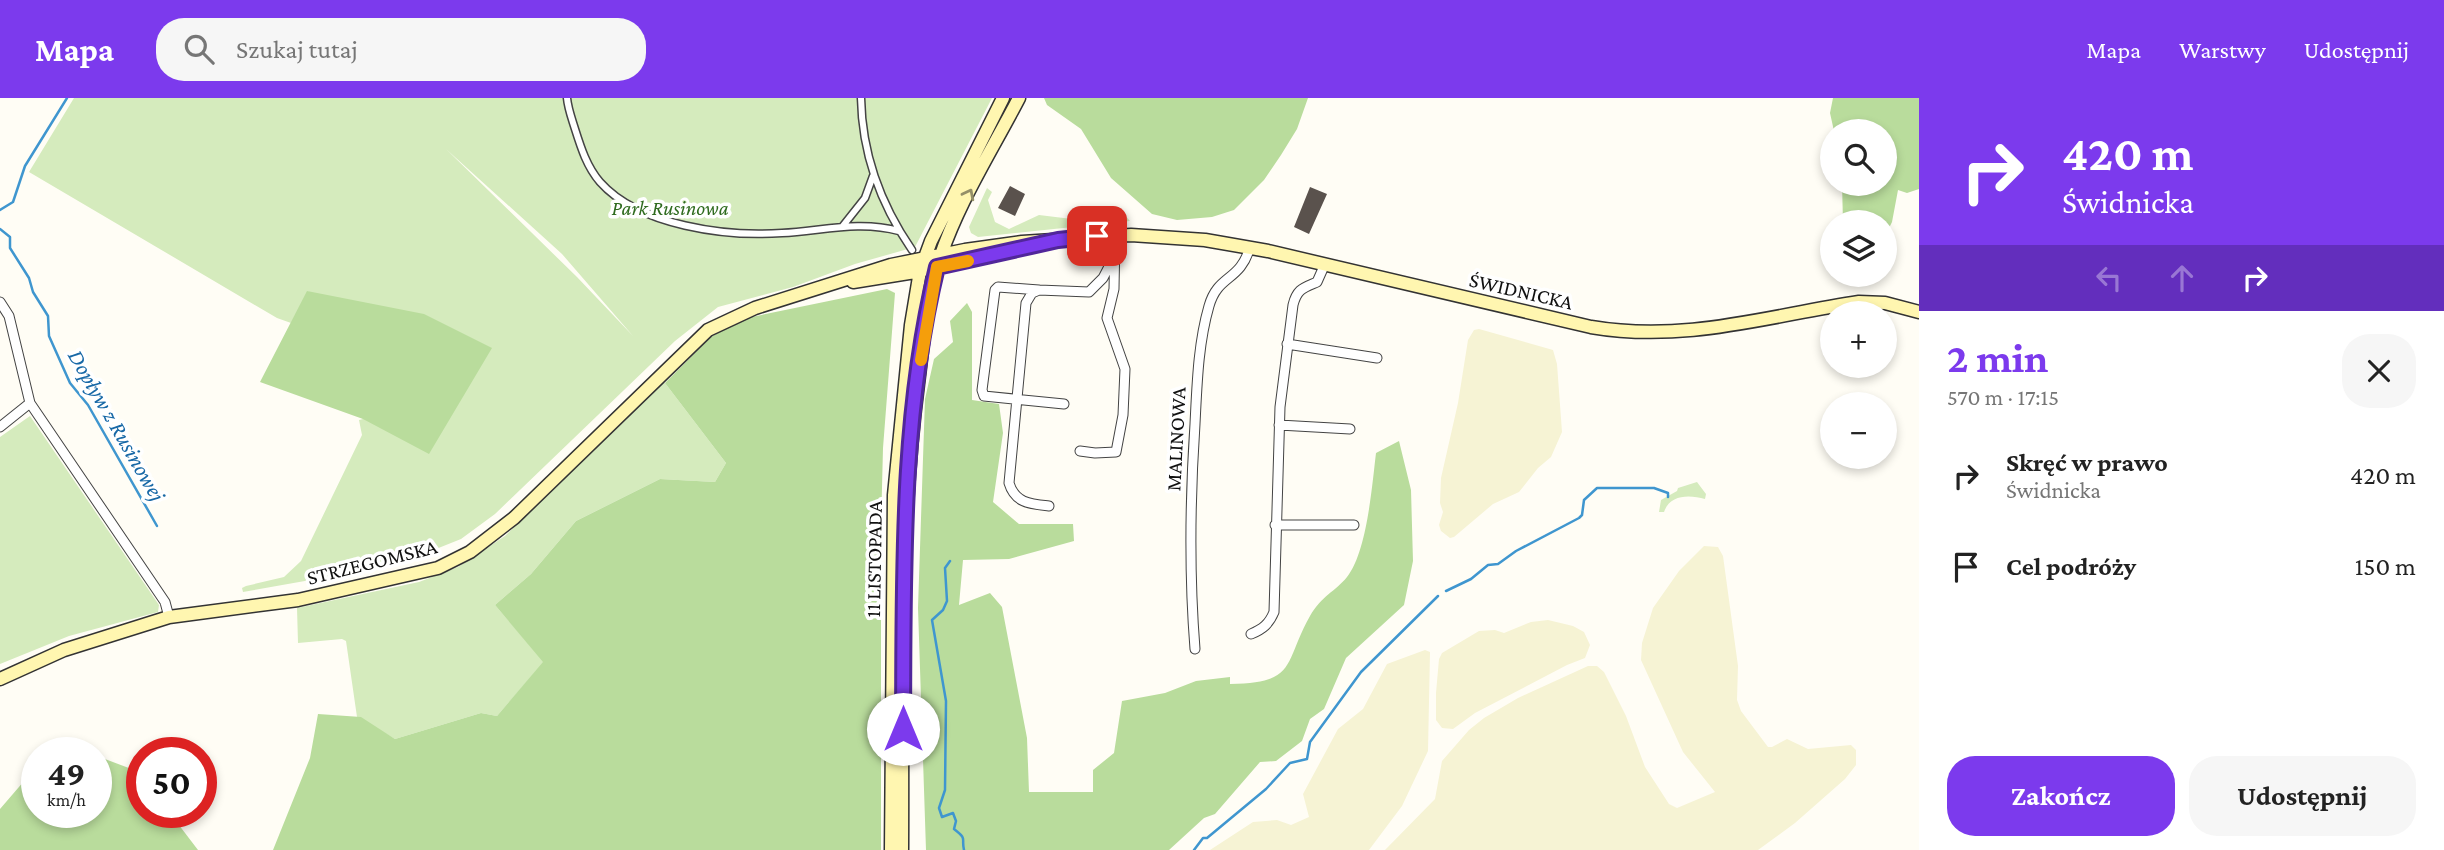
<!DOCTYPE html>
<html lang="pl">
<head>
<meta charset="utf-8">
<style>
	body { margin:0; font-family:"Crimson Pro",serif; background:#f6f6f6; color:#222; height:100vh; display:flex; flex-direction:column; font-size:26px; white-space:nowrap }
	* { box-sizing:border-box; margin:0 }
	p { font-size:23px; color:#767676 }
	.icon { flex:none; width:38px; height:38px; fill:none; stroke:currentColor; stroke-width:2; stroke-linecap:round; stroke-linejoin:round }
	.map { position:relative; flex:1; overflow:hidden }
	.details { display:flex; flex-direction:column; background:#fff; width:525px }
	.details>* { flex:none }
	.guide { background:#7c3aed; color:#fff; overflow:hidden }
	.buttons { position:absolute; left:1820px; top:21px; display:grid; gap:14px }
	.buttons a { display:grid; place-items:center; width:77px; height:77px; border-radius:50%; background:#fff; box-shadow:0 4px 10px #0003; font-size:35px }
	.speed { position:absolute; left:21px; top:639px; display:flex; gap:14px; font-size:35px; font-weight:700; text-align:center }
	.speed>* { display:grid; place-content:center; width:91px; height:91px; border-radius:50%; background:#fff; box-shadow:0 4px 10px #0003; line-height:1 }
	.speed small { font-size:18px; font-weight:400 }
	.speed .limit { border:10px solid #d22; background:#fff; color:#111 }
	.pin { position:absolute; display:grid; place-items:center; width:60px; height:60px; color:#fff; margin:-30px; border-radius:14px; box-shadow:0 4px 10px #0006 }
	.me { position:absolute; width:77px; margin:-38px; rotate:0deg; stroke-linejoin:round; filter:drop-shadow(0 0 5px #0008) }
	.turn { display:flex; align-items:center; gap:24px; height:147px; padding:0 28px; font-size:32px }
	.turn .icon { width:91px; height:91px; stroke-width:2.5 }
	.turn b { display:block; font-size:49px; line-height:60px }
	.lanes { display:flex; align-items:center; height:66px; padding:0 28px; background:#0003; justify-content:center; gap:35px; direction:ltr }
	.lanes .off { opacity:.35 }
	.round { display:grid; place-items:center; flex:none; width:74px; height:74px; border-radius:28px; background:#f6f6f6 }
	.head { display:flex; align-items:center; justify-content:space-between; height:119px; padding:0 28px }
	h1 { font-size:42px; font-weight:700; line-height:52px; color:#7c3aed }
	.action { display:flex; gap:14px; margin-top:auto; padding:14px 28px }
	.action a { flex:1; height:80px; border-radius:28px; background:#7c3aed; color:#fff; font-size:28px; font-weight:700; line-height:80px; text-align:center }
	.action a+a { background:#f6f6f6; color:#222 }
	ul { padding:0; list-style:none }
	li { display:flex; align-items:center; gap:21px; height:91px; padding:0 28px }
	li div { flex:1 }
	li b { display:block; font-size:26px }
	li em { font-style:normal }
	header { display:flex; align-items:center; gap:42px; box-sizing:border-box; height:98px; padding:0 35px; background:#7c3aed; color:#fff }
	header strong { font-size:33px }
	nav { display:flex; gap:38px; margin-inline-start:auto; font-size:24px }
	.search { width:490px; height:63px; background:#f6f6f6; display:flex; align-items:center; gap:18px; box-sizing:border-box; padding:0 24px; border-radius:28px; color:#767676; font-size:26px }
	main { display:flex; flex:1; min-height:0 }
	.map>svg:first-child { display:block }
</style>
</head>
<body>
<header>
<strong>Mapa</strong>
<div class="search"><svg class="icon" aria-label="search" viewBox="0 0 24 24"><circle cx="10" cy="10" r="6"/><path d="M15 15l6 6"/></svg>Szukaj tutaj</div>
<nav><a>Mapa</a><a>Warstwy</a><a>Udostępnij</a></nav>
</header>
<main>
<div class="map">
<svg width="1919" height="752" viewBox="0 0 1919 752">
	<rect width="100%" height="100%" fill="#fffdf5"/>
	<path fill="#f6f3d4" d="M1479,231L1553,252L1557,266L1562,334L1551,359L1538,370L1519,394L1493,406L1454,439L1450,440L1441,433L1439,427L1443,414L1440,405L1441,380L1458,305L1468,242L1474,232Z
		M1704,448L1718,449L1723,458L1738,568L1737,602L1741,613L1768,649H1772L1787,641L1808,651L1851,647L1856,652V667L1845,681L1795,725L1758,752H1385L1435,701L1442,663L1469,632L1484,620L1518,600L1588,568H1597L1604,574L1626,618L1645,669L1669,706L1677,710L1715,694L1683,654L1641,562L1642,545L1653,510L1679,473Z
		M1548,522L1573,528L1584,534L1590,547L1585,560L1567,567L1475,615L1453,631L1442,630L1436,622V595L1439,561L1442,555L1479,533L1495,532L1504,535L1531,524Z
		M1425,552L1430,554L1428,653L1402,708L1369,752H1210L1253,724L1277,722L1291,727L1309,719L1303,696L1338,631L1363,611L1387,566Z"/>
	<path fill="#d5ebbd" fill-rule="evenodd" d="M74,0H992L915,149L855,166L793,189L718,209L675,243L495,416L461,441L426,455L350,475L243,494L242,490L246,488L284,479L301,463L362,337L359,322L363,321L308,193L291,225L277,220L29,74ZM446,51L562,156L633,238L577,179Z
		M987,90L992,94L988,102L995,124L1009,131L1039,117L1080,122L1122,114L1130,123L978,139L971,135L969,129Z
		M661,285H665L726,365L715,384L660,381L576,423L531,476L495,507L544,564L497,618L481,615L395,641L357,619L346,543L342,541L298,545L297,510L419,484L458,469L505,438Z
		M30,318L159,507L158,514L69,538L0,566V339Z
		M1697,384L1706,396L1705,401C1690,397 1670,396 1664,414H1659L1661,402L1677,393L1678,390Z"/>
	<path fill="#b9dc9c" d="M1044,0H1308L1297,31L1281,57L1264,82L1234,112L1212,119L1177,122L1152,116L1111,80L1081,31L1047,7Z
		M1833,0H1919V91L1907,95L1898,92L1892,124L1885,138V124H1843L1842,86H1885V33H1834L1830,15Z
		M887,191L895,195L883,350L881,429V752H273L310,660L318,616L361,619L395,641L481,615L497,618L543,564L495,507L531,476L576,423L660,381L715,384L726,365L665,285L711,239L742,221Z
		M307,193L424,216L492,250L429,356L363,321L260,284Z
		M967,205L972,214V302L999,306L1003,335L993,404L1019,426H1073L1074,443L1009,461L963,462L959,507L990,495L1002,509L1027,640L1029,694H1093V672L1114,655L1122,603L1165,595L1196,583L1230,579V586C1298,585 1283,566 1310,518C1322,497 1335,494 1347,479C1367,454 1372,388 1376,355L1399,343L1411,392L1413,463L1404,507L1346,560L1324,611L1310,621L1302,643L1276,663L1260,664L1215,716L1204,720L1169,752H926L918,510L925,301L934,261L953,244L950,223Z
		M97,658L142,675V714H169L198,752H0V711L37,668V714H96Z"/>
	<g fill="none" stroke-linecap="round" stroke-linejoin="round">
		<path stroke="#3f96cf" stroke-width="2.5" d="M0,112L13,104L25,68L67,0
			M0,131L10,139V150L29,180L33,194L48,218L49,238L70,285L88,307L157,428
			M950,463L945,470L947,503L943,512L932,522L946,603L945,692L939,710L942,719L953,715L956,723L954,731C968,742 961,739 964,752
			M1446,493L1471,481L1488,467L1498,466L1516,453L1579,420L1582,417L1584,402L1597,390H1654L1668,395V399
			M1194,752L1203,740H1207L1266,691L1290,665L1307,661L1310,644L1361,574L1438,498"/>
	</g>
	<path fill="#5a524d" d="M1010,88L1025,96L1015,118L998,110Z
		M1310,89L1327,96L1309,136L1294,129Z"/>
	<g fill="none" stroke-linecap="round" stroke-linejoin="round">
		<g stroke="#444" stroke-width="9">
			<path id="pedestrian" d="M567,0C568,11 572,21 575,31C581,50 587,69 600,84C639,128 727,139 782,135C822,133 859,122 899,133
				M861,0C862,55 881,107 912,152
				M842,129L865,100L873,78"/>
		</g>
		<g stroke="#444" stroke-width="11">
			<path id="minor" d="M1039,192L998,189L995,192L982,292L984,298L1064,306
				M0,204L9,218L30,305L165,504L169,519
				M1287,246L1377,260
				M1279,327L1350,331
				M0,329L30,305
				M1080,353L1095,355L1116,354L1123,317L1125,271L1107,220L1114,191L1115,138
				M1049,408C1030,406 1015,405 1009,385L1026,205L1032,195L1039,192L1089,194L1103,180L1115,157
				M1275,427H1354
				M1251,536C1263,531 1269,526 1274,514L1280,309L1293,207C1297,191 1303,190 1317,184L1325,166
				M1195,551C1189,476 1190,401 1195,326C1197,287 1198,246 1209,208C1218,176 1240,184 1250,149"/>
		</g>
		<g stroke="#333" stroke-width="15">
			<path id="secondary" d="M853,184L915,174L1013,152
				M0,581L64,552L169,519L298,502L438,470L470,454L514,420L708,232L755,210L891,167L965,152L1022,144L1131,137L1205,142L1268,153L1591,229C1685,245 1767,218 1859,204L1885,205L1919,214
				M891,752L894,397L911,227L920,173L931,143L1003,0
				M902,752C903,597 898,441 918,286C923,247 926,205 938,166C956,108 991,54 1019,0"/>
		</g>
		<use href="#pedestrian" stroke="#fff" stroke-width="6"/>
		<use href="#minor" stroke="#fff" stroke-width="9"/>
		<use href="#secondary" stroke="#fff6b0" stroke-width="12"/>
	</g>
	<defs><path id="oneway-chevron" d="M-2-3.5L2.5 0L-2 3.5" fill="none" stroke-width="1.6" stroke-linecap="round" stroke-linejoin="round" transform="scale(1.75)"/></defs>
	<use stroke="#948f68" href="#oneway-chevron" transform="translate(969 96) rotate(-63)"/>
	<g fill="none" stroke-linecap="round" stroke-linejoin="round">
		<g stroke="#51269a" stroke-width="18">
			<path id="route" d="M903,631C904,477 900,320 937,169L1058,142L1097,138"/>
		</g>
		<use href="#route" stroke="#7c3aed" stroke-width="12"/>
		<path stroke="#f59e0b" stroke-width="12" d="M921,262L937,169L968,163"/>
	</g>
	<g text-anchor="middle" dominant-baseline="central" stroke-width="7" stroke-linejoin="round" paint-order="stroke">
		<g font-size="21" font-style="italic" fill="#2f6b1f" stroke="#fff">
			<text x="670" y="110">Park Rusinowa</text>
		</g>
		<g font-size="21" fill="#111" stroke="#fff">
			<text transform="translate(1521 193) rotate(13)">ŚWIDNICKA</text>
			<text transform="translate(1176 341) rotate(-87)">MALINOWA</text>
			<text transform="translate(874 461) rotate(-89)">11 LISTOPADA</text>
			<text transform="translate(372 464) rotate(-14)">STRZEGOMSKA</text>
		</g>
		<g font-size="23" font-style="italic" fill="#1768a6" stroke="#fff">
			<text transform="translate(117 327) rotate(60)">Dopływ z Rusinowej</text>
		</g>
	</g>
</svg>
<div class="buttons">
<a><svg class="icon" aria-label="search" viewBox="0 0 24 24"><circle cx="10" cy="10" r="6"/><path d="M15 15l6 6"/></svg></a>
<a><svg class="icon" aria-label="layers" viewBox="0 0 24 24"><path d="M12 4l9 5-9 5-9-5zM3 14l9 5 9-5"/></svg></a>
<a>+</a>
<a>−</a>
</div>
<div class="speed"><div>49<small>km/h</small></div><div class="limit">50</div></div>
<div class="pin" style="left:1097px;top:138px;background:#d93025"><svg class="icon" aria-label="arrive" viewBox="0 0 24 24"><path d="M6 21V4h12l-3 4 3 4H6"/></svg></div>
<svg class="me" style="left:903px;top:631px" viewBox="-20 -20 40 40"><circle r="19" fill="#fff"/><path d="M0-13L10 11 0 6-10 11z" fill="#7c3aed"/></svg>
</div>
<section class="details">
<div class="guide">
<div class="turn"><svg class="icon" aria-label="right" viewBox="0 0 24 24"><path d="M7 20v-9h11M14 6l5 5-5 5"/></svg><div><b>420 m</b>Świdnicka</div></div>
<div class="lanes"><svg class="icon off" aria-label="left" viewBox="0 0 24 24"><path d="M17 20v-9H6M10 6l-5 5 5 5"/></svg><svg class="icon off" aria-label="ahead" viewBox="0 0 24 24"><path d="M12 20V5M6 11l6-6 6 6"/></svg><svg class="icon" aria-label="right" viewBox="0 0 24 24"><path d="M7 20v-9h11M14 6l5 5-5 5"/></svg></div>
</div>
<div class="head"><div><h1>2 min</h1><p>570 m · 17:15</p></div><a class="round"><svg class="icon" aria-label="close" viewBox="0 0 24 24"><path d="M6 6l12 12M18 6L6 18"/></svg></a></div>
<ul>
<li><svg class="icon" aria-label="right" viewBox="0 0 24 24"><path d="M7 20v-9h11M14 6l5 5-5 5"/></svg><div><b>Skręć w prawo</b><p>Świdnicka</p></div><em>420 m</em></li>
<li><svg class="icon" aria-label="arrive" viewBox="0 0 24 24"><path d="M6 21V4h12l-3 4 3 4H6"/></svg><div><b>Cel podróży</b></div><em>150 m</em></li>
</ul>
<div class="action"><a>Zakończ</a><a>Udostępnij</a></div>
</section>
</main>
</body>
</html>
